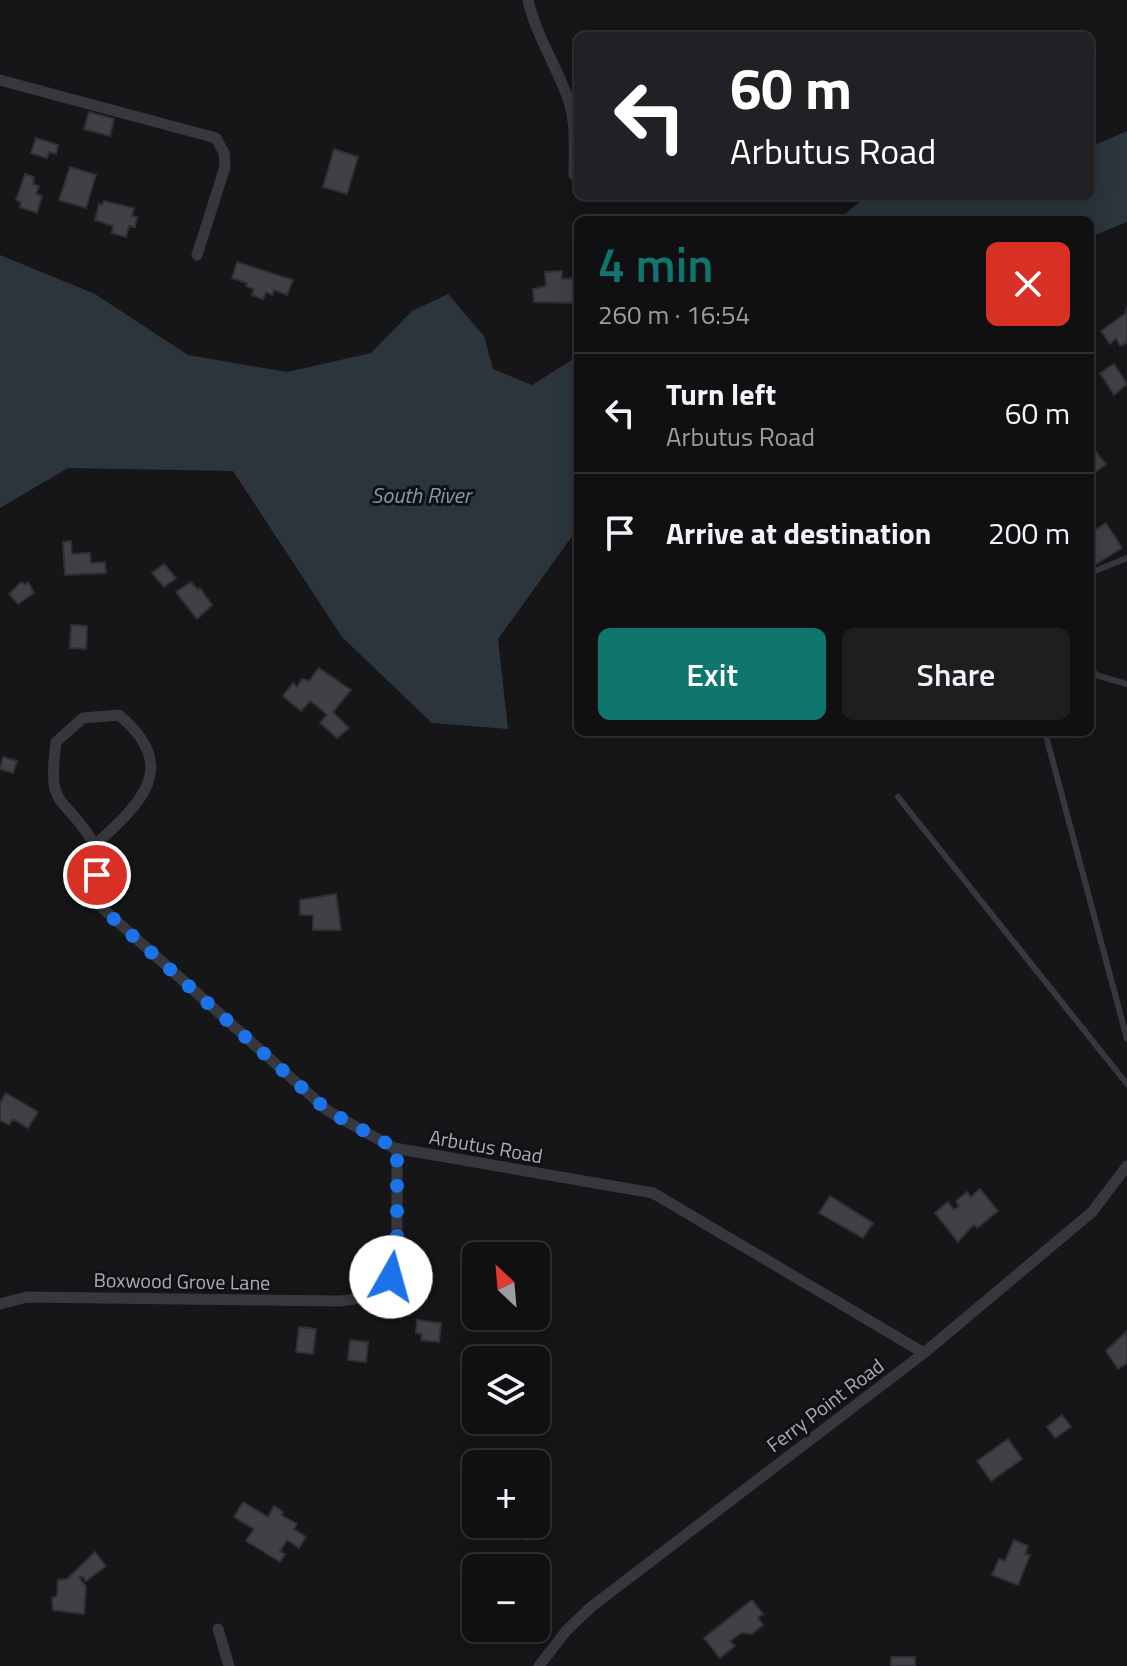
<!DOCTYPE html>
<html lang="en">
<head>
<meta charset="utf-8">
<style>
	body { margin:0; font-family:"Titillium Web",sans-serif; background:#1e1e20; color:#f1f3f6; height:100vh; display:flex; flex-direction:column; font-size:30px; white-space:nowrap }
	* { box-sizing:border-box; margin:0 }
	p { font-size:26px; color:#9c9d9f }
	.icon { flex:none; width:44px; height:44px; fill:none; stroke:currentColor; stroke-width:2; stroke-linecap:round; stroke-linejoin:round }
	.map { position:relative; flex:1; overflow:hidden }
	.panel { position:absolute; left:574px; top:216px; width:520px; height:520px; display:flex; flex-direction:column; background:#101012; border-radius:12px; box-shadow:0 4px 20px #0003,0 0 0 2px #303032 }
	.panel>* { flex:none }
	.hud { position:absolute; left:574px; top:32px; width:520px; height:168px; border-radius:12px; box-shadow:0 4px 20px #0003,0 0 0 2px #303032; background:#202124; color:#fff; overflow:hidden }
	.needle { width:52px; rotate:334deg }
	.controls { position:absolute; left:462px; top:1242px; display:grid; gap:16px }
	.controls a { display:grid; place-items:center; width:88px; height:88px; border-radius:12px; background:#101012; box-shadow:0 4px 20px #0003,0 0 0 2px #303032; font-size:40px }
	.pin { position:absolute; display:grid; place-items:center; width:68px; height:68px; color:#fff; margin:-34px; border:4px solid #fff; border-radius:50%; box-shadow:0 2px 8px #0007 }
	.me { position:absolute; width:88px; margin:-44px; rotate:7deg; stroke-linejoin:round; filter:drop-shadow(0 0 6px #0008) }
	.turn { display:flex; align-items:center; gap:28px; height:168px; padding:0 24px; font-size:36px }
	.turn .icon { width:104px; height:104px; stroke-width:2.5 }
	.turn b { display:block; font-size:56px; line-height:68px }
	.round { display:grid; place-items:center; flex:none; width:84px; height:84px; border-radius:12px; background:#1e1e20 }
	.headline { display:flex; align-items:center; justify-content:space-between; height:136px; padding:0 24px }
	h1 { font-size:48px; font-weight:600; line-height:60px; color:#0f766e }
	.button { display:flex; gap:16px; margin-top:auto; padding:16px 24px }
	.button a { flex:1; height:92px; border-radius:12px; background:#0f766e; color:#fff; font-size:32px; font-weight:600; line-height:92px; text-align:center }
	.button a+a { background:#1e1e20; color:#f1f3f6 }
	ul { padding:0; list-style:none }
	li { display:flex; align-items:center; gap:24px; height:120px; padding:0 24px; border-top:2px solid #303032 }
	li div { flex:1 }
	li b { display:block; font-size:30px }
	li em { font-style:normal }
	.map>svg:first-child { display:block }
</style>
</head>
<body>
<div class="map">
<svg width="1127" height="1666" viewBox="0 0 1127 1666">
	<rect width="100%" height="100%" fill="#161618"/>
	<path fill="#2c353c" d="M1127,131V222L1090,237V220H838L867,196H1090V147Z
		M0,255L95,294L188,355L287,372L371,353L412,311L448,294L484,336L493,369L532,385L578,356V528L498,639L508,729L432,723L342,637L233,471L68,468L0,508Z"/>
	<path fill="#404145" stroke="#303034" stroke-width="2" d="M89,112L114,119L110,136L84,129Z
		M36,138L58,145L56,154L49,152L47,158L31,153Z
		M334,149L358,157L347,194L323,187Z
		M70,167L96,175L86,208L59,200Z
		M25,174L34,177L33,184L39,186L36,194L42,196L37,213L20,207L21,202L16,200Z
		M104,201L134,208L132,216L137,217L135,227L129,226L126,237L112,233L113,226L95,220L99,204L102,205Z
		M237,262L293,280L287,295L274,290L272,295L266,292L263,299L252,295L254,289L246,286L247,283L232,278Z
		M562,271V279L578,278V303L534,302L533,289L546,286L545,272Z
		M1127,307V343L1120,346L1116,338L1110,344L1101,331L1125,314Z
		M1114,364L1127,384L1114,395L1100,373Z
		M1093,448L1106,464L1091,476L1090,450Z
		M1106,523L1122,548L1090,568V533Z
		M71,541L72,554L90,553L91,563L105,562L106,573L65,575L63,542Z
		M164,564L176,578L164,587L152,573Z
		M21,582L25,585L28,582L34,593L18,604L9,594Z
		M191,582L198,590L200,588L212,605L197,619L176,592Z
		M71,625L87,626L86,649L70,648Z
		M319,668L351,690L333,712L349,728L337,738L320,723L327,715L317,706L310,701L301,711L283,696L293,683L297,687L302,679L309,681Z
		M3,757L17,761L13,773L0,769Z
		M336,894L341,930H313V915H300V900Z
		M6,1093L38,1112L28,1128L13,1119L9,1125L0,1120V1103Z
		M980,1189L998,1211L977,1228L974,1224L958,1242L935,1213L948,1202L954,1210L959,1206L956,1201L967,1192L971,1197Z
		M830,1196L873,1223L863,1238L819,1213Z
		M417,1320L441,1323L439,1342L421,1340L422,1334L416,1333Z
		M299,1327L316,1329L313,1354L296,1352Z
		M1127,1331V1363L1118,1369L1106,1351Z
		M350,1340L368,1342L366,1362L348,1360Z
		M1062,1415L1071,1427L1055,1438L1047,1427Z
		M1008,1439L1022,1459L991,1481L977,1461Z
		M243,1502L268,1517L274,1506L283,1512L281,1515L297,1524L294,1529L306,1537L299,1548L287,1540L280,1551L285,1554L280,1562L246,1541L254,1529L234,1517Z
		M489,1524H526L534,1533L527,1540L512,1530L506,1537Z
		M1014,1540L1028,1546L1025,1554L1030,1555L1018,1585L992,1575L999,1559L1005,1561Z
		M95,1552L106,1566L86,1581L82,1576L79,1578L86,1586L84,1614L53,1610L52,1598L57,1596L58,1580L67,1579Z
		M752,1600L763,1614L758,1618L763,1625L752,1634L741,1633L730,1641L735,1646L720,1658L704,1638Z
		M891,1657H915V1666H891Z"/>
	<g fill="none" stroke-linecap="round" stroke-linejoin="round">
		<path stroke="#37383d" stroke-width="6" d="M1090,573L1127,558
			M1090,666L1096,675L1127,684
			M1045,732L1127,1039
			M898,797L1127,1084"/>
		<path stroke="#37383d" stroke-width="11" d="M528,0C537,39 559,69 570,105C576,128 574,152 574,175
			M0,80L216,138L224,153L225,167L197,255
			M95,845C141,803 181,767 119,715L83,718L56,742C47,812 62,791 93,842C101,857 98,888 99,905L328,1111L394,1148L653,1193L924,1353
			M0,1304L27,1297L339,1301C367,1300 388,1287 397,1260V1149
			M218,1629L229,1666
			M539,1666L566,1631L591,1607L924,1353L1092,1212L1127,1166"/>
	</g>
	<g fill="none" stroke-linecap="round" stroke-linejoin="round">
		<path stroke="#1a73e8" stroke-width="14" stroke-dasharray="0 25.2" d="M97,875L99,905L105,911L328,1111L397,1149V1260L391,1277"/>
	</g>
	<g text-anchor="middle" dominant-baseline="central" stroke-width="6" stroke-linejoin="round" paint-order="stroke">
		<g font-size="20" fill="#a8adb8" stroke="#111113">
			<text transform="translate(486 1146) rotate(10)">Arbutus Road</text>
			<text transform="translate(182 1281) rotate(1)">Boxwood Grove Lane</text>
			<text transform="translate(825 1405) rotate(-37)">Ferry Point Road</text>
		</g>
		<g font-size="22" font-style="italic" fill="#7f9bb3" stroke="#111113">
			<text x="421" y="495">South River</text>
		</g>
	</g>
</svg>
<div class="controls">
<a><svg class="needle" viewBox="-14 -14 28 28"><path d="M0-13l5 13h-10z" fill="#e53935"/><path d="M0 13l5-13h-10z" fill="#9c9d9f"/></svg></a>
<a><svg class="icon" aria-label="layers" viewBox="0 0 24 24"><path d="M12 4l9 5-9 5-9-5zM3 14l9 5 9-5"/></svg></a>
<a>+</a>
<a>−</a>
</div>
<div class="pin" style="left:97px;top:875px;background:#d93025"><svg class="icon" aria-label="arrive" viewBox="0 0 24 24"><path d="M6 21V4h12l-3 4 3 4H6"/></svg></div>
<svg class="me" style="left:391px;top:1277px" viewBox="-20 -20 40 40"><circle r="19" fill="#fff"/><path d="M0-13L10 11 0 6-10 11z" fill="#1a73e8"/></svg>
<div class="hud">
<div class="turn"><svg class="icon" aria-label="left" viewBox="0 0 24 24"><path d="M17 20v-9H6M10 6l-5 5 5 5"/></svg><div><b>60 m</b>Arbutus Road</div></div>
</div>
<section class="panel">
<div class="headline"><div><h1>4 min</h1><p>260 m · 16:54</p></div><a class="round" style="background:#d93025;color:#fff"><svg class="icon" aria-label="close" viewBox="0 0 24 24"><path d="M6 6l12 12M18 6L6 18"/></svg></a></div>
<ul>
<li><svg class="icon" aria-label="left" viewBox="0 0 24 24"><path d="M17 20v-9H6M10 6l-5 5 5 5"/></svg><div><b>Turn left</b><p>Arbutus Road</p></div><em>60 m</em></li>
<li><svg class="icon" aria-label="arrive" viewBox="0 0 24 24"><path d="M6 21V4h12l-3 4 3 4H6"/></svg><div><b>Arrive at destination</b></div><em>200 m</em></li>
</ul>
<div class="button"><a>Exit</a><a>Share</a></div>
</section>
</div>
</body>
</html>
